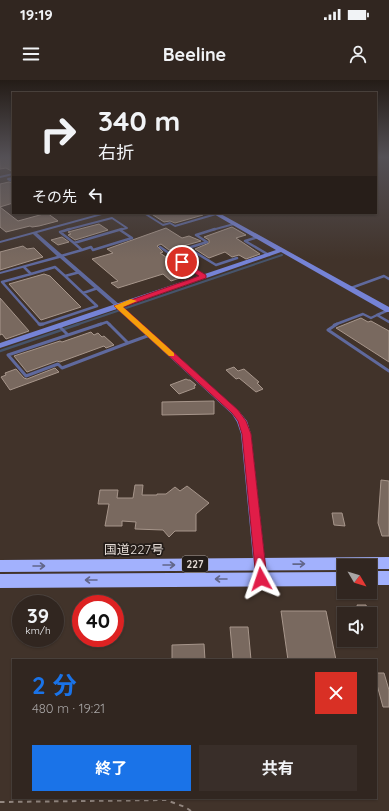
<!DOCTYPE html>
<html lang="ja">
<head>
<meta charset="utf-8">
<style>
	body { margin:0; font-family:Quicksand,"Noto Sans JP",sans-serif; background:#392e29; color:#f1f3f6; height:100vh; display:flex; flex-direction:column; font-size:15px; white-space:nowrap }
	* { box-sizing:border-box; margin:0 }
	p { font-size:13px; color:#a8a5a5 }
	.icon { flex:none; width:22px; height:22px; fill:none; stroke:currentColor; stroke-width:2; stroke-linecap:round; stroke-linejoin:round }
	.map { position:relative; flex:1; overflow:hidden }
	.drawer { position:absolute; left:12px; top:579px; width:365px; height:140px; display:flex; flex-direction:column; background:#312620; border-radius:0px; box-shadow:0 1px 3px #0004,0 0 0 1px #4c433e }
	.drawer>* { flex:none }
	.guide { position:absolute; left:12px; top:12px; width:365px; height:122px; border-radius:0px; box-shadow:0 1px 3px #0004,0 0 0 1px #4c433e; background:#312620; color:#f1f3f6; overflow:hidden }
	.needle { width:26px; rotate:128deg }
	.buttons { position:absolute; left:337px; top:479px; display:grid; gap:8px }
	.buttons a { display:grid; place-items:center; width:40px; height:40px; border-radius:0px; background:#312620; box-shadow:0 1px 3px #0004,0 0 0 1px #4c433e; font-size:20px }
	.speed { position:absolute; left:12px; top:515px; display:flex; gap:8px; font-size:20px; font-weight:700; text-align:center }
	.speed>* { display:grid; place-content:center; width:52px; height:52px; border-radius:50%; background:#312620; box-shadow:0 1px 3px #0004,0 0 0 1px #4c433e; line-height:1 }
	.speed small { font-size:10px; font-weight:400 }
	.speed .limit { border:6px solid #d22; background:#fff; color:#111 }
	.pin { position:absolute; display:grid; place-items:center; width:34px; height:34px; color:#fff; margin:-17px; border:2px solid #fff; border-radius:50%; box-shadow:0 1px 4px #0007 }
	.me { position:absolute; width:44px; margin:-22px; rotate:355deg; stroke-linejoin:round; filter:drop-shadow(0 0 3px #0008) }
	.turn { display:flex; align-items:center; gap:14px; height:84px; padding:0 20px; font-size:18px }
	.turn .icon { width:52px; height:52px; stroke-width:2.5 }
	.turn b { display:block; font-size:28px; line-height:34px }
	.then { display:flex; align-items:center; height:38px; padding:0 20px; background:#0003; gap:8px; font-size:15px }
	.round { display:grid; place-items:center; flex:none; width:42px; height:42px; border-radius:0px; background:#392e29 }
	.headline { display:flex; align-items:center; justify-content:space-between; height:68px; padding:0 20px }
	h1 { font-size:24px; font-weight:700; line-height:30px; color:#1a73e8 }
	.primary-button { display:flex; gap:8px; margin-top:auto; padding:8px 20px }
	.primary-button a { flex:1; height:46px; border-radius:0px; background:#1a73e8; color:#fff; font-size:16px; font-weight:700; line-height:46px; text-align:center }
	.primary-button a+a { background:#392e29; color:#f1f3f6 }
	.status { display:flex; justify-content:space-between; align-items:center; height:28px; padding:0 20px; background:#312620; direction:ltr }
	.status svg { height:11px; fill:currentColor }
	header { display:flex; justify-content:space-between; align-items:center; height:52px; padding:0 20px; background:#312620; font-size:18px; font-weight:700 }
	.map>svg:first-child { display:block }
</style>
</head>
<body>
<div class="status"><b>19:19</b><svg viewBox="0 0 49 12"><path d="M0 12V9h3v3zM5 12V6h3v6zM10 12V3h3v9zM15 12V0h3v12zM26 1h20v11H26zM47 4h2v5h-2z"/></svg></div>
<header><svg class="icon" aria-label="menu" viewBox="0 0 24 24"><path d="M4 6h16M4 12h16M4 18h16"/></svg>Beeline<svg class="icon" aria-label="person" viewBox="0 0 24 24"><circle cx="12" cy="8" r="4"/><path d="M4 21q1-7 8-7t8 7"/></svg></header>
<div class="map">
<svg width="389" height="731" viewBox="0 0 389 731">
	<rect width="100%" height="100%" fill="#41332a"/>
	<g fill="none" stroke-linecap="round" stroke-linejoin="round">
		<path stroke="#46546b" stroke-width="2" d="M76,245L282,175"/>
		<path stroke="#46546b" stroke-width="2.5" d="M0,271L79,244"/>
	</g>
	<path fill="#79695f" stroke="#a7968b" d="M0,77H13V92L6,88L0,89Z
		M9,102L13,103V123L0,127V104Z
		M0,127L18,141L47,133L58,141L39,146L32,147L30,146L6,152L0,147Z
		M150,133H203V135L175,143L170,141L164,142Z
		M99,144L108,150L75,160L68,155L71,154L68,152L72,151Z
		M232,147L246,155L236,158L260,174L246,179L239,175L232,177L225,172L209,178L195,169L209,163V160L204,157Z
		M166,148L182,158L189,156L201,161L169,170L161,164L157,166L163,172L160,173L191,194L171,201L163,194L118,208L111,203L118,201L92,179L113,173L107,169Z
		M62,157L69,162L58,165L51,160Z
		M23,166L27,169L34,168L43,177L0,190V172Z
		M44,194L50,196L81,227L41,240L9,204Z
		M0,218L29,251L6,259L2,254L0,255Z
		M361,238L368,242L371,241L389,251V282L336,248Z
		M91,252L94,255L98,253L102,257L104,256L114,265L106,268L104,266L60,282L57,281L27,292L14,276L60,261L62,262Z
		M234,287L238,291L244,289L259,302L257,303L263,309L256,312L239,298L236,299L226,290Z
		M55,288L59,292L10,310L1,297L6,295L5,293L16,289L24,298L27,299Z
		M186,299L188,300H190L196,305L194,306L195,308L179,314L170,305Z
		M214,321V334L162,335V322Z
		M381,400L389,401V456H382L378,443Z
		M135,405H143L142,415H157V414H166L175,407L180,411L187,406L209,423L196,434V451H175L169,457L163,450L135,449L136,442L122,441V446H105L109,424H98L100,410H118L117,418H133Z
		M332,433H342L345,446L334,445Z
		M357,525H366L369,534H359Z
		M281,531H326L336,580H288Z
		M230,547H248L251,580H233Z
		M204,564L205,580H172V565Z
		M376,593H384L389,610V627H383L376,601Z"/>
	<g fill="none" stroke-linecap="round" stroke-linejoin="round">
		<path stroke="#938780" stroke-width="2" stroke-dasharray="4.5 4.5" stroke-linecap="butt" d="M0,722L166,720L185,727L191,731"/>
		<path stroke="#5f699d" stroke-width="2" d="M12,101L8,99L13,98
			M144,133L163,145L170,143L175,146L216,134
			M66,150L112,138L127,148L119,150
			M212,150L234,144"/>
		<path stroke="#5f699d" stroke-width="2.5" d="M70,149L60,152L74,163L122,149
			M215,149L196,155L207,162L188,168L216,185L237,178
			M258,157L245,161L269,175
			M160,167L204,197
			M82,170L91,167L93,170L132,158L120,150
			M61,176L82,170L74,163
			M24,187L31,194L55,187L65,196
			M80,192L65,196L83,213L98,208
			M31,194L2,202L40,245L97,226L83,213
			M351,208L384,196L389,199
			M389,230L377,235L389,242
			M98,245L107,242L110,245
			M334,245L363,234L371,238L377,235"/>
		<path stroke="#5f699d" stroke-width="3" d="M39,244H43
			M101,244L8,275L26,296L58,284L62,288L128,263
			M109,244L128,263
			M337,244L328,250L389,291
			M59,246L68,255
			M128,263L150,255"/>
		<path fill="#5f699d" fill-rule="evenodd" d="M13,93V95L0,98V96Z
			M102,133H109L37,153L120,225V227H116L60,178L0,194V192L57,176L33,154L0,163V161Z"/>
		<path fill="#7583d6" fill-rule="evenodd" d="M212,133H219L389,227V232H386L281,172L123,227L238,330L247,341L251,354L267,499L265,503L261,505L257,503L255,499L241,354L237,342L232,334L117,229L0,268V263L276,170Z"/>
		<path fill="#a2b1fd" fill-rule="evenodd" d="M389,477V489H370V486H344V490L0,492V480Z
			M370,491H389V505H370Z
			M344,492V506L0,508V494Z"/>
	</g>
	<defs><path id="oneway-shaft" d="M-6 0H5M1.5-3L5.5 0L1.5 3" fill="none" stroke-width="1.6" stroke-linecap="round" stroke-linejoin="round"/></defs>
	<g stroke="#62668a">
		<use href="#oneway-shaft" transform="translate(299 484) rotate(-1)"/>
		<use href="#oneway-shaft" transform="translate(169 485)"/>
		<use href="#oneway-shaft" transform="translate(39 486)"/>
		<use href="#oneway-shaft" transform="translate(221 499) rotate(180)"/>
		<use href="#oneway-shaft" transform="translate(91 500) rotate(180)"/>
	</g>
	<linearGradient id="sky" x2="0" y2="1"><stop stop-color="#241c17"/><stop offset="0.43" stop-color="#545055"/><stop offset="1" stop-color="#545055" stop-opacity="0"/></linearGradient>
	<rect width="389" height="179" fill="url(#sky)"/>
	<path fill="#e11d48" stroke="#92132f" d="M182,180L206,195V198L123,227L238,330L246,341L251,354L267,499L265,503L261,504L257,503L256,499L242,354L238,341L232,333L114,226L199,196L180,183L179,182Z"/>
	<path fill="#f59e0b" d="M131,219L137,221L123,227L174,273V276H169L114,226Z"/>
	<g text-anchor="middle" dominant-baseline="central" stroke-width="3.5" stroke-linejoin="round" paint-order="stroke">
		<rect fill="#231c18" stroke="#a9a19c" stroke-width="1" x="182" y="476" width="26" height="16" rx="3"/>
		<g font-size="10" font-weight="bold" fill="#e3dad4">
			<text x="195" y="484">227</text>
		</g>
		<g font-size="13" fill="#e3dad4" stroke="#231c18">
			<text x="134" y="469">国道227号</text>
		</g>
	</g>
</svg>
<div class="buttons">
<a><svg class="needle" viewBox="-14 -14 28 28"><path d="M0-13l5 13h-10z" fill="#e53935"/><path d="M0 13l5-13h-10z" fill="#a8a5a5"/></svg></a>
<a><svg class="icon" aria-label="sound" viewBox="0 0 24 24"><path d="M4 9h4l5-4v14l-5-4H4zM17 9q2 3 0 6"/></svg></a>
</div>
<div class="speed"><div>39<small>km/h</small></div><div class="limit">40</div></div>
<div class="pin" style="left:182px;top:182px;background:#d93025"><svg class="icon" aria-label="arrive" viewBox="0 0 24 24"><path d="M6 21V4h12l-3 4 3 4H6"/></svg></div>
<svg class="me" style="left:261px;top:499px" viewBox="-20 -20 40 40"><path d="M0-17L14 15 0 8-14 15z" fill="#e11d48" stroke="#fff" stroke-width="4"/></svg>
<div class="guide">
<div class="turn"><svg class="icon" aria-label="right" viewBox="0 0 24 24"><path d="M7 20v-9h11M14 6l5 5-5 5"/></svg><div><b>340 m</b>右折</div></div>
<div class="then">その先<svg class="icon" aria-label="left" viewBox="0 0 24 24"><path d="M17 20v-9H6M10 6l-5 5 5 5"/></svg></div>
</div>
<section class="drawer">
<div class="headline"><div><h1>2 分</h1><p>480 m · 19:21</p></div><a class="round" style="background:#d93025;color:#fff"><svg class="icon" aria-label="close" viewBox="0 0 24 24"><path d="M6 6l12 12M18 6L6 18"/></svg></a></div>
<div class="primary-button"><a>終了</a><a>共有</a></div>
</section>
</div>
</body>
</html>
